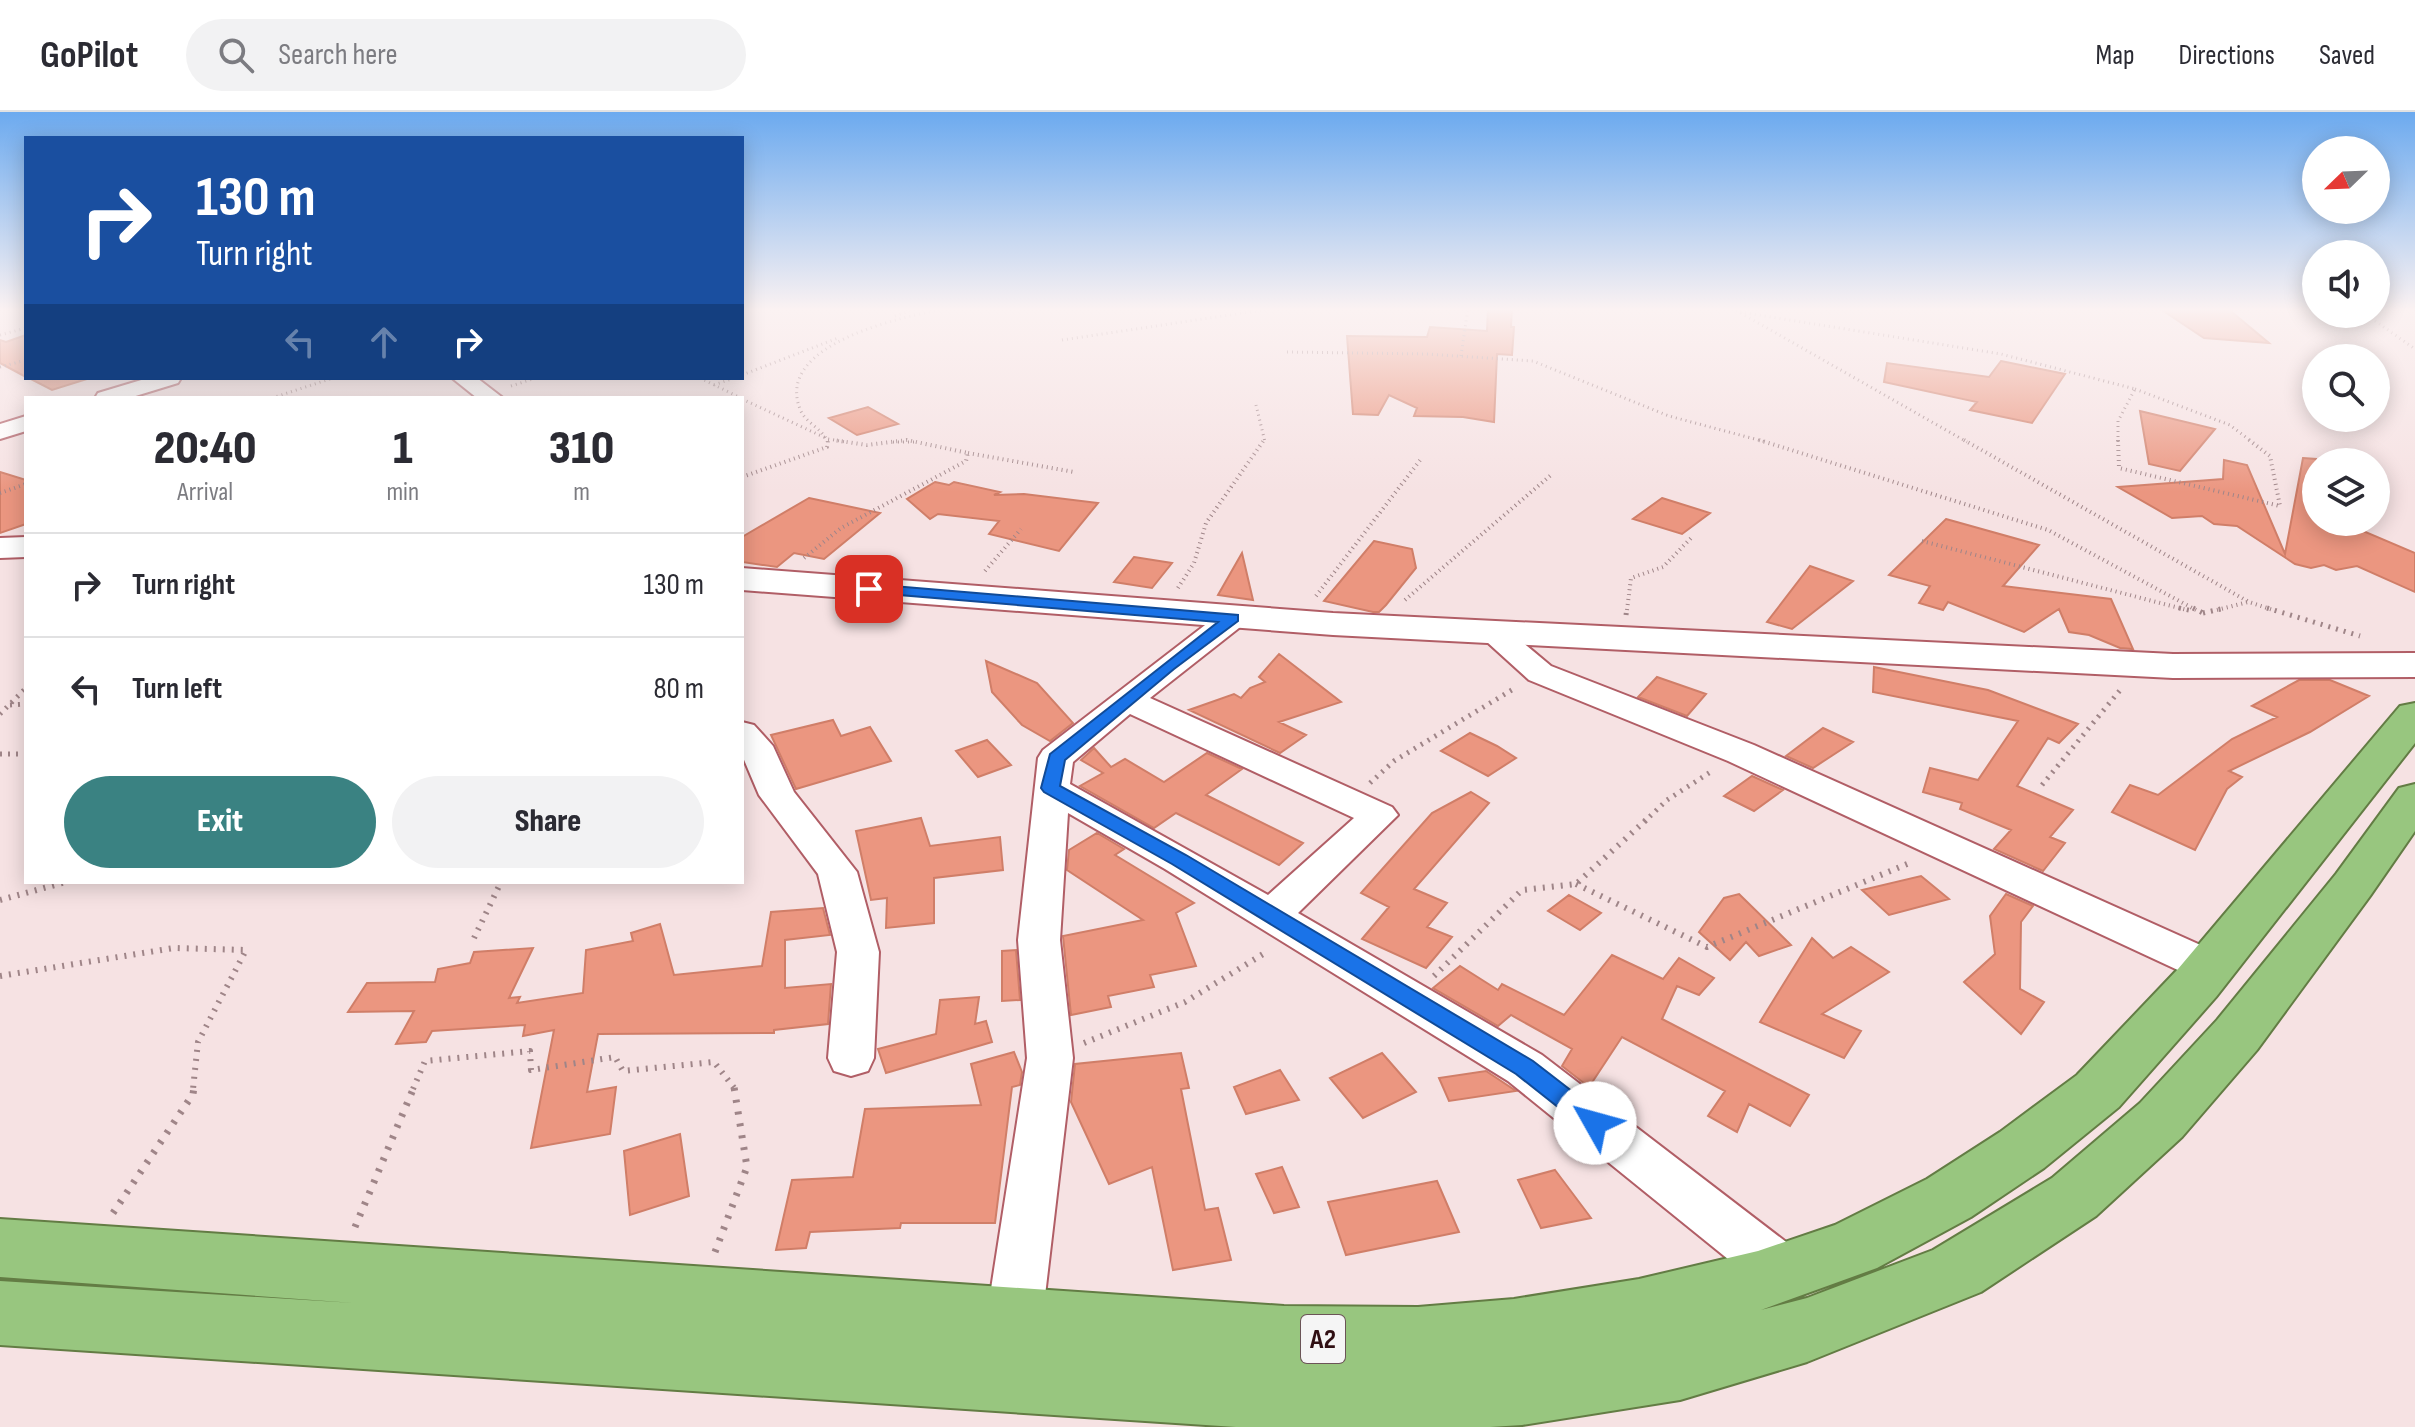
<!DOCTYPE html>
<html lang="en">
<head>
<meta charset="utf-8">
<style>
	body { margin:0; font-family:"Sofia Sans Condensed",sans-serif; background:#f2f2f3; color:#2b2b33; height:100vh; display:flex; flex-direction:column; font-size:30px; white-space:nowrap }
	* { box-sizing:border-box; margin:0 }
	p { font-size:26px; color:#7c7c81 }
	.icon { flex:none; width:44px; height:44px; fill:none; stroke:currentColor; stroke-width:2; stroke-linecap:round; stroke-linejoin:round }
	.map { position:relative; flex:1; overflow:hidden }
	.sheet { position:absolute; left:24px; top:284px; width:720px; height:488px; display:flex; flex-direction:column; background:#fff; border-radius:0px; box-shadow:0 4px 20px #0003 }
	.sheet>* { flex:none }
	.top-card { position:absolute; left:24px; top:24px; width:720px; height:244px; border-radius:0px; box-shadow:0 4px 20px #0003; background:#1a4fa0; color:#fff; overflow:hidden }
	.needle { width:52px; rotate:247deg }
	.fabs { position:absolute; left:2302px; top:24px; display:grid; gap:16px }
	.fabs a { display:grid; place-items:center; width:88px; height:88px; border-radius:50%; background:#fff; box-shadow:0 4px 20px #0003; font-size:40px }
	.pin { position:absolute; display:grid; place-items:center; width:68px; height:68px; color:#fff; margin:-34px; border-radius:16px; box-shadow:0 4px 12px #0006 }
	.me { position:absolute; width:88px; margin:-44px; rotate:308deg; stroke-linejoin:round; filter:drop-shadow(0 0 6px #0008) }
	.turn { display:flex; align-items:center; gap:28px; height:168px; padding:0 40px; font-size:36px }
	.turn .icon { width:104px; height:104px; stroke-width:2.5 }
	.turn b { display:block; font-size:56px; line-height:68px }
	.lanes { display:flex; align-items:center; height:76px; padding:0 40px; background:#0003; justify-content:center; gap:40px; direction:ltr }
	.lanes .off { opacity:.35 }
	.eta { display:flex; justify-content:space-evenly; align-items:center; height:136px; text-align:center }
	.eta b { font-size:48px; font-weight:800; line-height:56px }
	.primary-button { display:flex; gap:16px; margin-top:auto; padding:16px 40px }
	.primary-button a { flex:1; height:92px; border-radius:48px; background:#3a8282; color:#fff; font-size:32px; font-weight:800; line-height:92px; text-align:center }
	.primary-button a+a { background:#f2f2f3; color:#2b2b33 }
	ul { padding:0; list-style:none }
	li { display:flex; align-items:center; gap:24px; height:104px; padding:0 40px; border-top:2px solid #e1e1e2 }
	li div { flex:1 }
	li b { display:block; font-size:30px }
	li em { font-style:normal }
	header { display:flex; align-items:center; gap:48px; box-sizing:border-box; height:112px; padding:0 40px; background:#fff; border-bottom:2px solid #e1e1e2 }
	header strong { font-size:38px }
	nav { display:flex; gap:44px; margin-inline-start:auto; font-size:28px }
	.search { width:560px; height:72px; background:#f2f2f3; display:flex; align-items:center; gap:20px; box-sizing:border-box; padding:0 28px; border-radius:44px; color:#7c7c81; font-size:30px }
	.map>svg:first-child { display:block }
</style>
</head>
<body>
<header>
<strong>GoPilot</strong>
<div class="search"><svg class="icon" aria-label="search" viewBox="0 0 24 24"><circle cx="10" cy="10" r="6"/><path d="M15 15l6 6"/></svg>Search here</div>
<nav><a>Map</a><a>Directions</a><a>Saved</a></nav>
</header>
<div class="map">
<svg width="2415" height="1315" viewBox="0 0 2415 1315">
	<rect width="100%" height="100%" fill="#f6e2e3"/>
	<path fill="#eb9680" stroke="#d07e68" stroke-width="2" d="M1488,196H1512L1511,215H1514L1512,243L1497,242L1494,310L1463,305L1414,304L1417,296L1389,283L1378,303L1353,302L1347,224L1427,225L1430,215L1487,219Z
		M2159,196H2227L2269,231L2204,226Z
		M26,223V265L0,251V228L6,230Z
		M2001,249L2065,262L2032,311L1970,298L1977,290L1884,270L1887,251L1989,265Z
		M29,266H90L52,278Z
		M868,295L898,312L857,323L829,306Z
		M2140,299L2215,317L2180,359L2149,352Z
		M2303,346L2316,347V410H2342L2415,441V480L2357,454L2336,458L2324,453L2311,456L2295,452L2237,414L2214,412L2202,404L2172,406L2118,375L2223,367L2224,348L2247,353L2285,442Z
		M0,360L26,368V412L0,421Z
		M935,370L949,373L954,370L1000,380L994,383L1024,382L1098,391L1059,439L989,422L999,409L938,402L930,407L907,387Z
		M809,386L880,401L824,447L794,441L777,455L742,450V425Z
		M1662,386L1710,401L1682,422L1633,407Z
		M1946,407L2039,433L2003,474L2111,487L2133,537L2120,536L2089,523L2069,520L2059,497L2024,520L1948,490L1943,498L1919,491L1930,474L1889,463Z
		M1374,429L1412,437L1416,456L1386,493L1379,500H1373L1324,489Z
		M1242,441L1253,488L1218,483Z
		M1134,445L1172,451L1152,476L1114,470Z
		M1810,454L1853,469L1792,517L1767,510Z
		M1279,542L1341,590L1279,610L1306,623L1280,641L1189,598L1234,582L1241,586L1250,576L1265,570L1259,565Z
		M986,549L1037,571L1073,611L1050,629L1022,613L992,580Z
		M1874,555L1988,578L2078,612L2059,631L2048,626L2017,674L2073,698L2050,725L2065,731L2043,759L1994,737L2011,718L1960,697L1962,691L1923,680L1930,656L1978,668L2018,609L1873,580Z
		M1657,565L1706,582L1687,604L1638,585Z
		M2299,568H2330L2369,584L2310,620L2229,659L2242,665L2227,677L2195,738L2112,700L2130,673L2158,683L2232,627L2277,605L2252,594Z
		M833,608L841,624L870,615L891,649L796,677L771,623Z
		M1823,616L1853,630L1813,656L1786,644Z
		M1470,621L1497,634L1516,646L1488,664L1441,639Z
		M987,628L1011,653L978,665L956,639Z
		M1094,636L1111,655L1125,647L1164,670L1207,641L1242,657L1206,683L1303,731L1279,753L1176,701L1154,716L1080,674L1103,661L1081,648Z
		M1752,664L1783,678L1754,699L1724,684Z
		M1471,680L1489,691L1414,777L1447,791L1427,815L1452,825L1426,856L1362,827L1389,795L1361,781L1432,701Z
		M921,706L930,734L1000,725L1003,758L934,766V811L886,816L887,786L871,788L856,719Z
		M1097,721L1124,737L1115,743L1194,791L1176,801L1196,854L1150,863L1154,875L1108,884L1111,895L1071,903L1063,824L1143,808L1067,758L1069,738Z
		M1921,764L1949,787L1889,803L1862,778Z
		M1739,782L1791,833L1759,844L1746,830L1730,848L1699,820L1724,786Z
		M2006,782L2033,794L2021,810L2020,877L2044,890L2021,922L1964,870L1995,842L1990,804Z
		M1569,783L1601,801L1580,818L1548,799Z
		M823,796L830,823L785,828V876L831,872L828,912L774,918V921L598,922L587,980L616,975L610,1022L531,1036L554,918L523,924L525,913L432,919L426,930L396,932L414,899L348,900L367,871L435,870L438,857L470,851L474,840L533,836L509,886L520,885L517,891L583,881L586,838L633,829L631,821L660,812L674,863L762,854L771,800Z
		M1812,826L1833,846L1851,835L1889,860L1822,902L1861,919L1844,946L1760,910Z
		M1016,838L1020,888L1002,889V839Z
		M1612,843L1663,867L1679,846L1714,866L1699,883L1677,874L1662,907L1809,983L1790,1014L1749,992L1737,1020L1708,1004L1725,979L1622,925L1589,975L1562,954L1572,937L1511,903L1498,914L1433,876L1460,854L1498,878L1502,872L1564,903Z
		M979,885L975,912L986,909L992,930L886,961L878,937L936,922L940,888Z
		M1014,940L1022,960L1020,973L1012,975L995,1111H901L900,1116L810,1120L806,1136L776,1138L792,1068L853,1065L865,997L981,993L971,952Z
		M1181,941L1189,976L1181,977L1205,1098L1218,1096L1231,1148L1173,1158L1152,1055L1109,1072L1071,990L1075,952Z
		M1382,941L1416,980L1363,1006L1330,966Z
		M1280,958L1299,988L1246,1002L1234,975Z
		M1486,959L1516,979L1449,989L1439,966Z
		M680,1022L689,1084L630,1103L624,1039Z
		M1282,1055L1299,1095L1274,1101L1256,1062Z
		M1555,1058L1591,1106L1541,1116L1518,1068Z
		M1437,1069L1459,1120L1346,1143L1328,1090Z"/>
	<g fill="none" stroke-linecap="round" stroke-linejoin="round">
		<g stroke="#b15e66" stroke-width="4">
			<path id="minor" d="M148,266H181L178,271L129,286H95L98,281Z
				M452,266H477L503,286H477Z
				M26,304V319L0,327V312Z
				M1233,497L1244,500L1248,506L1244,512L1150,586L1392,695L1398,703L1298,801L1542,943L1803,1143L1811,1160L1803,1177L1784,1184L1765,1177L1508,969L1165,757L1068,701L1060,828L1073,946L1042,1209L1034,1227L1014,1235L994,1227L986,1209L1027,946L1018,828L1038,646L1043,638L1222,500ZM1130,602L1354,706L1268,783L1070,672L1073,650Z
				M1491,511L1502,513L1551,554L1754,633L2225,844L2232,855L2225,866L2210,870L2195,866L1728,649L1529,568L1476,520L1480,513Z
				M742,610L754,613L773,634L794,680L857,760L879,840L874,946L868,959L851,964L834,959L828,946L837,840L818,762L759,683L742,643Z"/>
		</g>
		<g stroke="#b15e66" stroke-width="4">
			<path id="tertiary" d="M26,425V445L0,446V426Z
				M742,456L1333,501L2173,542L2415,541V565L2173,566L1333,523L742,478Z"/>
		</g>
		<g stroke="#637c44" stroke-width="4">
			<path id="trunk" d="M2415,591V631L2216,885L2119,995L2044,1056L1971,1105L1877,1156L1761,1198L1807,1186L1933,1138L2052,1066L2140,991L2217,908L2336,762L2399,676L2415,672V719L2370,784L2257,938L2182,1025L2096,1104L1981,1180L1807,1250L1680,1288L1522,1313L1490,1315H1236L0,1233V1169L354,1191L0,1165V1107L1284,1194L1418,1195L1514,1187L1639,1167L1758,1139L1835,1113L1927,1067L2000,1020L2077,963L2178,857L2400,594Z"/>
		</g>
		<path stroke="#9f8588" stroke-width="3" stroke-dasharray="1 4" stroke-linecap="butt" d="M1732,196L1967,330
			M1740,200L2001,242L2135,277
			M895,204L917,196
			M2371,206L2415,237
			M0,223L26,216
			M1062,228L1276,196
			M1287,240L1427,242L1533,249L1669,304L1766,330
			M1461,244L1468,196
			M0,255L26,248
			M742,263L838,226
			M700,266L741,286
			M714,273L734,266
			M511,274L536,266
			M2135,277L2230,313L2252,330
			M272,286L333,266
			M742,287L828,327L846,330
			M1256,293L1265,330
			M828,330C823,317 805,311 800,297C774,231 906,204 948,196
			M893,330H915
			M2118,330V309L2135,277"/>
		<path stroke="#9f8588" stroke-width="4" stroke-dasharray="1 4" stroke-linecap="butt" d="M1759,328L2048,418L2196,498
			M1964,328L2249,490L2273,498
			M2118,328L2119,356L2280,394L2270,344L2249,328
			M968,341L1074,360
			M742,365L827,335L828,328
			M0,381L26,372
			M1922,429L2187,498
			M804,446L841,416L966,349L968,341L907,328L867,333L833,328
			M985,459L1021,417
			M1178,476L1194,451L1206,411L1264,328
			M1316,484L1421,347
			M1405,488L1551,363
			M1627,498L1631,466L1663,455L1693,424
			M2217,498L2248,490"/>
		<path stroke="#9f8588" stroke-width="5" stroke-dasharray="2 6" stroke-linecap="butt" d="M2179,496L2193,499
			M2193,496L2203,501
			M2267,496L2360,524
			M2203,501L2225,496
			M1626,503L1627,496
			M10,593L26,592
			M0,602L26,576
			M0,642H26
			M1370,671L1394,649L1515,576
			M2042,673L2121,577
			M1644,710L1667,688L1712,659"/>
		<path stroke="#9f8588" stroke-width="6" stroke-dasharray="2 7" stroke-linecap="butt" d="M1576,772L1707,835L1912,750
			M0,788L66,770
			M474,826L501,770
			M0,864L174,836L246,838L198,930L193,977
			M1434,864L1522,778L1576,772L1646,708
			M1084,931L1185,890L1268,839
			M413,977L425,949L530,939L531,958L615,945L623,959L714,950L735,977"/>
		<path stroke="#9f8588" stroke-width="7" stroke-dasharray="3 9" stroke-linecap="butt" d="M113,1101L193,982L194,975
			M355,1115L414,975
			M715,1140L747,1055L734,975"/>
		<use href="#minor" fill="#fff" fill-rule="evenodd"/>
		<use href="#tertiary" fill="#fff" fill-rule="evenodd"/>
		<use href="#trunk" fill="#98c67f" fill-rule="evenodd"/>
	</g>
	<linearGradient id="sky" x2="0" y2="1"><stop stop-color="#6caaef"/><stop offset="0.52" stop-color="#fbf2f2"/><stop offset="1" stop-color="#fbf2f2" stop-opacity="0"/></linearGradient>
	<rect width="2415" height="380" fill="url(#sky)"/>
	<path fill="#1a73e8" stroke="#114b97" stroke-width="2" d="M869,472L1238,503V509L1174,557L1065,648L1060,674L1186,743L1533,949L1604,1004L1608,1011L1604,1018L1595,1021L1587,1018L1516,962L1172,752L1044,680L1041,676L1050,642L1218,510L864,480V474Z"/>
	<g text-anchor="middle" dominant-baseline="central" stroke-width="6" stroke-linejoin="round" paint-order="stroke">
		<rect fill="#f5f5f5" stroke="#6b5457" stroke-width="2" x="1301" y="1203" width="44" height="48" rx="6"/>
		<g font-size="28" font-weight="bold" fill="#300f13">
			<text x="1323" y="1227">A2</text>
		</g>
	</g>
</svg>
<div class="fabs">
<a><svg class="needle" viewBox="-14 -14 28 28"><path d="M0-13l5 13h-10z" fill="#e53935"/><path d="M0 13l5-13h-10z" fill="#7c7c81"/></svg></a>
<a><svg class="icon" aria-label="sound" viewBox="0 0 24 24"><path d="M4 9h4l5-4v14l-5-4H4zM17 9q2 3 0 6"/></svg></a>
<a><svg class="icon" aria-label="search" viewBox="0 0 24 24"><circle cx="10" cy="10" r="6"/><path d="M15 15l6 6"/></svg></a>
<a><svg class="icon" aria-label="layers" viewBox="0 0 24 24"><path d="M12 4l9 5-9 5-9-5zM3 14l9 5 9-5"/></svg></a>
</div>
<div class="pin" style="left:869px;top:477px;background:#d93025"><svg class="icon" aria-label="arrive" viewBox="0 0 24 24"><path d="M6 21V4h12l-3 4 3 4H6"/></svg></div>
<svg class="me" style="left:1595px;top:1011px" viewBox="-20 -20 40 40"><circle r="19" fill="#fff"/><path d="M0-13L10 11 0 6-10 11z" fill="#1a73e8"/></svg>
<div class="top-card">
<div class="turn"><svg class="icon" aria-label="right" viewBox="0 0 24 24"><path d="M7 20v-9h11M14 6l5 5-5 5"/></svg><div><b>130 m</b>Turn right</div></div>
<div class="lanes"><svg class="icon off" aria-label="left" viewBox="0 0 24 24"><path d="M17 20v-9H6M10 6l-5 5 5 5"/></svg><svg class="icon off" aria-label="ahead" viewBox="0 0 24 24"><path d="M12 20V5M6 11l6-6 6 6"/></svg><svg class="icon" aria-label="right" viewBox="0 0 24 24"><path d="M7 20v-9h11M14 6l5 5-5 5"/></svg></div>
</div>
<section class="sheet">
<div class="eta">
<div><b>20:40</b><p>Arrival</p></div>
<div><b>1</b><p>min</p></div>
<div><b>310</b><p>m</p></div>
</div>
<ul>
<li><svg class="icon" aria-label="right" viewBox="0 0 24 24"><path d="M7 20v-9h11M14 6l5 5-5 5"/></svg><div><b>Turn right</b></div><em>130 m</em></li>
<li><svg class="icon" aria-label="left" viewBox="0 0 24 24"><path d="M17 20v-9H6M10 6l-5 5 5 5"/></svg><div><b>Turn left</b></div><em>80 m</em></li>
</ul>
<div class="primary-button"><a>Exit</a><a>Share</a></div>
</section>
</div>
</body>
</html>
